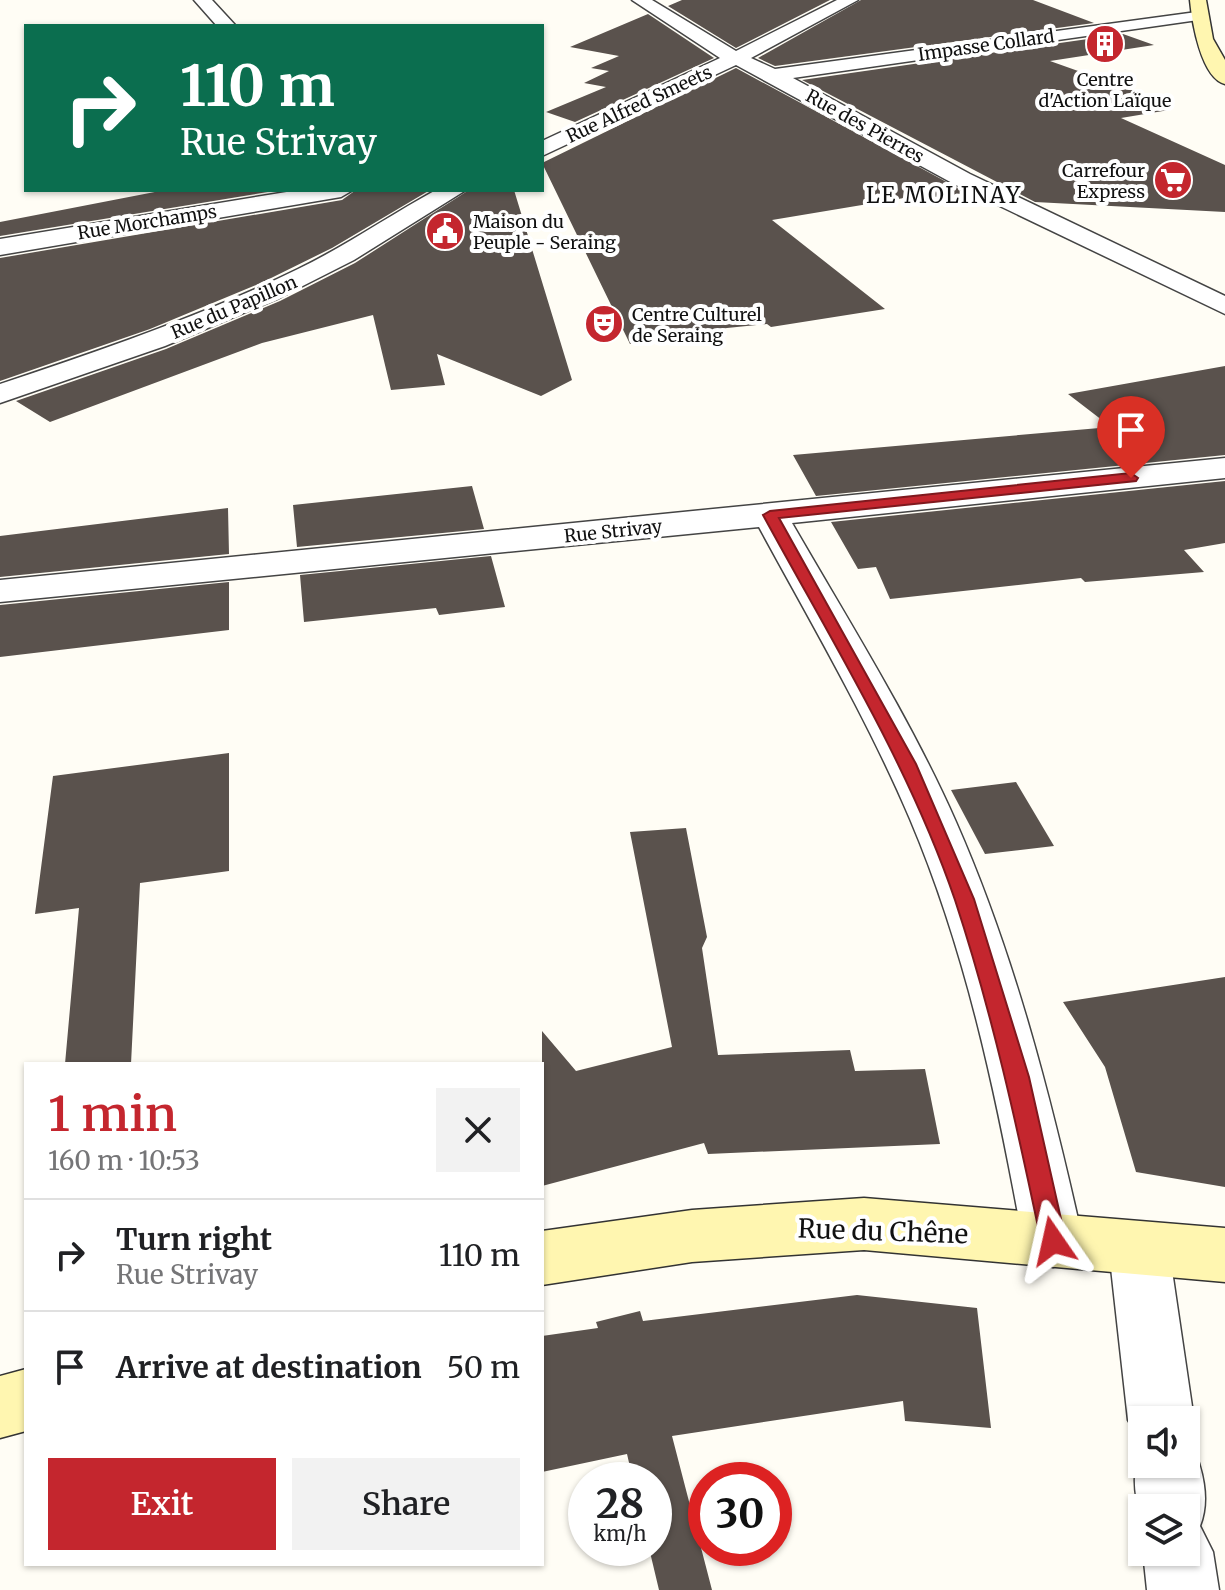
<!DOCTYPE html>
<html lang="en">
<head>
<meta charset="utf-8">
<style>
	body { margin:0; font-family:Merriweather,serif; background:#f2f2f2; color:#202124; height:100vh; display:flex; flex-direction:column; font-size:30px; white-space:nowrap }
	* { box-sizing:border-box; margin:0 }
	p { font-size:26px; color:#757577 }
	.icon { flex:none; width:44px; height:44px; fill:none; stroke:currentColor; stroke-width:2; stroke-linecap:round; stroke-linejoin:round }
	.map { position:relative; flex:1; overflow:hidden }
	.panel { position:absolute; left:24px; top:1062px; width:520px; height:504px; display:flex; flex-direction:column; background:#fff; border-radius:0px; box-shadow:0 2px 6px #0004 }
	.panel>* { flex:none }
	.guide { position:absolute; left:24px; top:24px; width:520px; height:168px; border-radius:0px; box-shadow:0 2px 6px #0004; background:#0b6e4f; color:#fff; overflow:hidden }
	.controls { position:absolute; left:1128px; top:1406px; display:grid; gap:16px }
	.controls a { display:grid; place-items:center; width:72px; height:72px; border-radius:0px; background:#fff; box-shadow:0 2px 6px #0004; font-size:40px }
	.speed { position:absolute; left:568px; top:1462px; display:flex; gap:16px; font-size:40px; font-weight:700; text-align:center }
	.speed>* { display:grid; place-content:center; width:104px; height:104px; border-radius:50%; background:#fff; box-shadow:0 2px 6px #0004; line-height:1 }
	.speed small { font-size:20px; font-weight:400 }
	.speed .limit { border:12px solid #d22; background:#fff; color:#111 }
	.pin { position:absolute; display:grid; place-items:center; width:68px; height:68px; color:#fff; margin:-82px -34px; border-radius:50% 50% 50% 0; rotate:-45deg; box-shadow:0 0 8px #0007 }
	.pin .icon { rotate:45deg }
	.me { position:absolute; width:88px; margin:-44px; rotate:349deg; stroke-linejoin:round; filter:drop-shadow(0 0 6px #0008) }
	.turn { display:flex; align-items:center; gap:28px; height:168px; padding:0 24px; font-size:36px }
	.turn .icon { width:104px; height:104px; stroke-width:2.5 }
	.turn b { display:block; font-size:56px; line-height:68px }
	.round { display:grid; place-items:center; flex:none; width:84px; height:84px; border-radius:0px; background:#f2f2f2 }
	.overview { display:flex; align-items:center; justify-content:space-between; height:136px; padding:0 24px }
	h1 { font-size:48px; font-weight:600; line-height:60px; color:#c4262e }
	.primary-button { display:flex; gap:16px; margin-top:auto; padding:16px 24px }
	.primary-button a { flex:1; height:92px; border-radius:0px; background:#c4262e; color:#fff; font-size:32px; font-weight:600; line-height:92px; text-align:center }
	.primary-button a+a { background:#f2f2f2; color:#202124 }
	ul { padding:0; list-style:none }
	li { display:flex; align-items:center; gap:24px; height:112px; padding:0 24px; border-top:2px solid #e0e0e0 }
	li div { flex:1 }
	li b { display:block; font-size:30px }
	li em { font-style:normal }
	.map>svg:first-child { display:block }
</style>
</head>
<body>
<div class="map">
<svg width="1225" height="1590" viewBox="0 0 1225 1590">
	<rect width="100%" height="100%" fill="#fffdf5"/>
	<path fill="#5a524d" d="M682,0H830L736,48L668,6Z
		M861,0H1033L1094,23L775,66L758,58Z
		M648,14L714,58L575,122L546,112L606,87L584,83L609,71L591,68L619,56L570,47Z
		M1123,34L1154,45L1050,61L1140,93L1130,94L1169,110L1121,118L1225,165V212L1035,202L802,80Z
		M736,68L978,199L916,196L772,220L885,309L771,327L767,324L727,328L630,344L542,163Z
		M165,190H280L0,236V222Z
		M356,190H430L332,248L261,283L150,329L0,381V258L342,200Z
		M469,190H514L572,380L541,396L437,354L445,385L391,390L373,315L262,343L50,422L16,401L166,349L280,301L355,263Z
		M1225,366V455L816,496L793,455L1111,427L1068,394Z
		M1225,481V543L1184,550L1204,572L1085,582L1081,578L890,599L876,567L858,569L831,522Z
		M472,486L484,529L297,547L293,505Z
		M228,508L229,554L0,577V536Z
		M491,556L505,607L439,615L436,608L304,622L300,575Z
		M229,582V630L0,657V605Z
		M229,753V871L140,883L131,1064H65L79,908L35,914L53,776Z
		M1016,782L1054,846L985,854L951,790Z
		M686,828L707,937L702,948L718,1055L850,1050L855,1071L925,1069L940,1144L708,1154L704,1143L542,1186V1031L576,1071L672,1047L630,832Z
		M1225,977V1187L1136,1172L1105,1067L1063,1002Z
		M857,1295L977,1308L991,1428L905,1421L903,1401L672,1436L712,1590H659L649,1548H654V1480H633L627,1454L542,1472V1336L598,1328L596,1322L640,1311L643,1321Z"/>
	<g fill="none" stroke-linecap="round" stroke-linejoin="round">
		<g stroke="#444" stroke-width="3">
			<path id="street" d="M194,0H212L236,26H217Z
				M632,0H652L736,51L837,0H858L751,58L775,69L1204,11L1207,15L1198,20L793,78L970,174L1225,296V314L954,184L736,65L542,156V141L720,58Z
				M299,190H353L341,197L0,255V239Z
				M436,190H466L354,260L279,298L165,346L0,403V384C101,350 202,316 298,269C346,246 390,215 436,190Z
				M1225,458V478L792,523C849,622 910,718 956,822C1015,956 1051,1098 1083,1241L1074,1259L1053,1267L1032,1259L1023,1241C997,1098 967,953 910,819C867,718 811,623 759,527L0,602V580Z
				M1139,1224L1160,1231L1169,1250L1194,1420L1186,1438V1420H1142V1464H1186V1439L1191,1441C1202,1468 1211,1498 1200,1526L1213,1552L1219,1590H1147L1143,1552H1186V1508H1142V1516C1132,1493 1133,1466 1142,1444L1128,1420L1109,1250L1118,1231Z"/>
		</g>
		<g stroke="#333" stroke-width="3">
			<path id="secondary" d="M1190,0H1206L1213,39L1225,60V84C1201,78 1192,21 1190,0Z
				M864,1198L1225,1228V1282L864,1250L692,1262L542,1285V1231L692,1210Z
				M26,1369V1431L0,1438V1376Z"/>
		</g>
		<use href="#street" fill="#fff" fill-rule="evenodd"/>
		<use href="#secondary" fill="#fff6b0" fill-rule="evenodd"/>
	</g>
	<path fill="#c4262e" stroke="#7f191e" stroke-width="2" d="M1131,473L1138,478L1136,481L779,518L916,764L974,899L1029,1077L1066,1241L1062,1249L1053,1252L1045,1249L1041,1241C1017,1126 992,1012 955,900C909,765 831,640 763,515L770,511Z"/>
	<defs>
		<g id="building-disc" transform="scale(2)"><circle r="9.5" fill="#c4262e" stroke="#fff"/><path d="M-4-6H4V6H1V3H-1V6H-4ZM-2.5-4.3h1.7v1.8h-1.7ZM.8-4.3h1.7v1.8H.8ZM-2.5-1h1.7V.8h-1.7ZM.8-1h1.7V.8H.8Z" fill="#fff"/></g>
		<g id="supermarket-disc" transform="scale(2)"><circle r="9.5" fill="#c4262e" stroke="#fff"/><path d="M-6-5.5h2.5l.6 2H6L4.5 2H-2.5L-4.4-4H-6ZM-1.5 3.2a1.3 1.3 0 1 0 .1 0ZM3 3.2a1.3 1.3 0 1 0 .1 0Z" fill="#fff"/></g>
		<g id="civic-disc" transform="scale(2)"><circle r="9.5" fill="#c4262e" stroke="#fff"/><path d="M-.6-6.5H3V-4.5H.6V-3L4-1V1h2V6H-6V1h2V-1L-.6-3ZM-1.2 2.5V6h2.4V2.5Z" fill="#fff"/></g>
		<g id="theatre-disc" transform="scale(2)"><circle r="9.5" fill="#c4262e" stroke="#fff"/><path d="M-5-5.5Q0-4 5-5.5V0Q5 5 0 6Q-5 5-5 0ZM-3.3-2.5H-1v1.5H-3.3ZM1-2.5H3.3v1.5H1ZM-2.8 1Q0 5.5 2.8 1Z" fill="#fff"/></g>
	</defs>
	<g fill-rule="evenodd">
		<use href="#building-disc" x="1105" y="44"/>
		<use href="#supermarket-disc" x="1173" y="180"/>
		<use href="#civic-disc" x="445" y="231"/>
		<use href="#theatre-disc" x="604" y="324"/>
	</g>
	<g text-anchor="middle" dominant-baseline="central" stroke-width="8" stroke-linejoin="round" paint-order="stroke">
		<g font-size="18" fill="#111" stroke="#fff">
			<text transform="translate(986 45) rotate(-8)">Impasse Collard</text>
			<text transform="translate(639 104) rotate(-25)">Rue Alfred Smeets</text>
			<text transform="translate(865 126) rotate(29)">Rue des Pierres</text>
			<text transform="translate(147 222) rotate(-9)">Rue Morchamps</text>
			<text transform="translate(234 307) rotate(-23)">Rue du Papillon</text>
			<text transform="translate(613 531) rotate(-6)">Rue Strivay</text>
		</g>
		<g font-size="18" fill="#111" stroke="#fff" text-anchor="start">
			<text x="1105" y="79" text-anchor="middle">Centre<tspan x="1105" dy="21">d'Action Laïque</tspan></text>
			<text x="1145" y="170" text-anchor="end">Carrefour<tspan x="1145" dy="21">Express</tspan></text>
			<text x="473" y="221">Maison du<tspan x="473" dy="21">Peuple - Seraing</tspan></text>
			<text x="632" y="314">Centre Culturel<tspan x="632" dy="21">de Seraing</tspan></text>
		</g>
		<g font-size="22" letter-spacing="2" fill="#111" stroke="#fff">
			<text x="944" y="195">LE MOLINAY</text>
		</g>
		<g font-size="26" fill="#111" stroke="#fff">
			<text transform="translate(883 1231) rotate(2)">Rue du Chêne</text>
		</g>
	</g>
</svg>
<div class="controls">
<a><svg class="icon" aria-label="sound" viewBox="0 0 24 24"><path d="M4 9h4l5-4v14l-5-4H4zM17 9q2 3 0 6"/></svg></a>
<a><svg class="icon" aria-label="layers" viewBox="0 0 24 24"><path d="M12 4l9 5-9 5-9-5zM3 14l9 5 9-5"/></svg></a>
</div>
<div class="speed"><div>28<small>km/h</small></div><div class="limit">30</div></div>
<div class="pin" style="left:1131px;top:478px;background:#d93025"><svg class="icon" aria-label="arrive" viewBox="0 0 24 24"><path d="M6 21V4h12l-3 4 3 4H6"/></svg></div>
<svg class="me" style="left:1053px;top:1241px" viewBox="-20 -20 40 40"><path d="M0-17L14 15 0 8-14 15z" fill="#c4262e" stroke="#fff" stroke-width="4"/></svg>
<div class="guide">
<div class="turn"><svg class="icon" aria-label="right" viewBox="0 0 24 24"><path d="M7 20v-9h11M14 6l5 5-5 5"/></svg><div><b>110 m</b>Rue Strivay</div></div>
</div>
<section class="panel">
<div class="overview"><div><h1>1 min</h1><p>160 m · 10:53</p></div><a class="round"><svg class="icon" aria-label="close" viewBox="0 0 24 24"><path d="M6 6l12 12M18 6L6 18"/></svg></a></div>
<ul>
<li><svg class="icon" aria-label="right" viewBox="0 0 24 24"><path d="M7 20v-9h11M14 6l5 5-5 5"/></svg><div><b>Turn right</b><p>Rue Strivay</p></div><em>110 m</em></li>
<li><svg class="icon" aria-label="arrive" viewBox="0 0 24 24"><path d="M6 21V4h12l-3 4 3 4H6"/></svg><div><b>Arrive at destination</b></div><em>50 m</em></li>
</ul>
<div class="primary-button"><a>Exit</a><a>Share</a></div>
</section>
</div>
</body>
</html>
